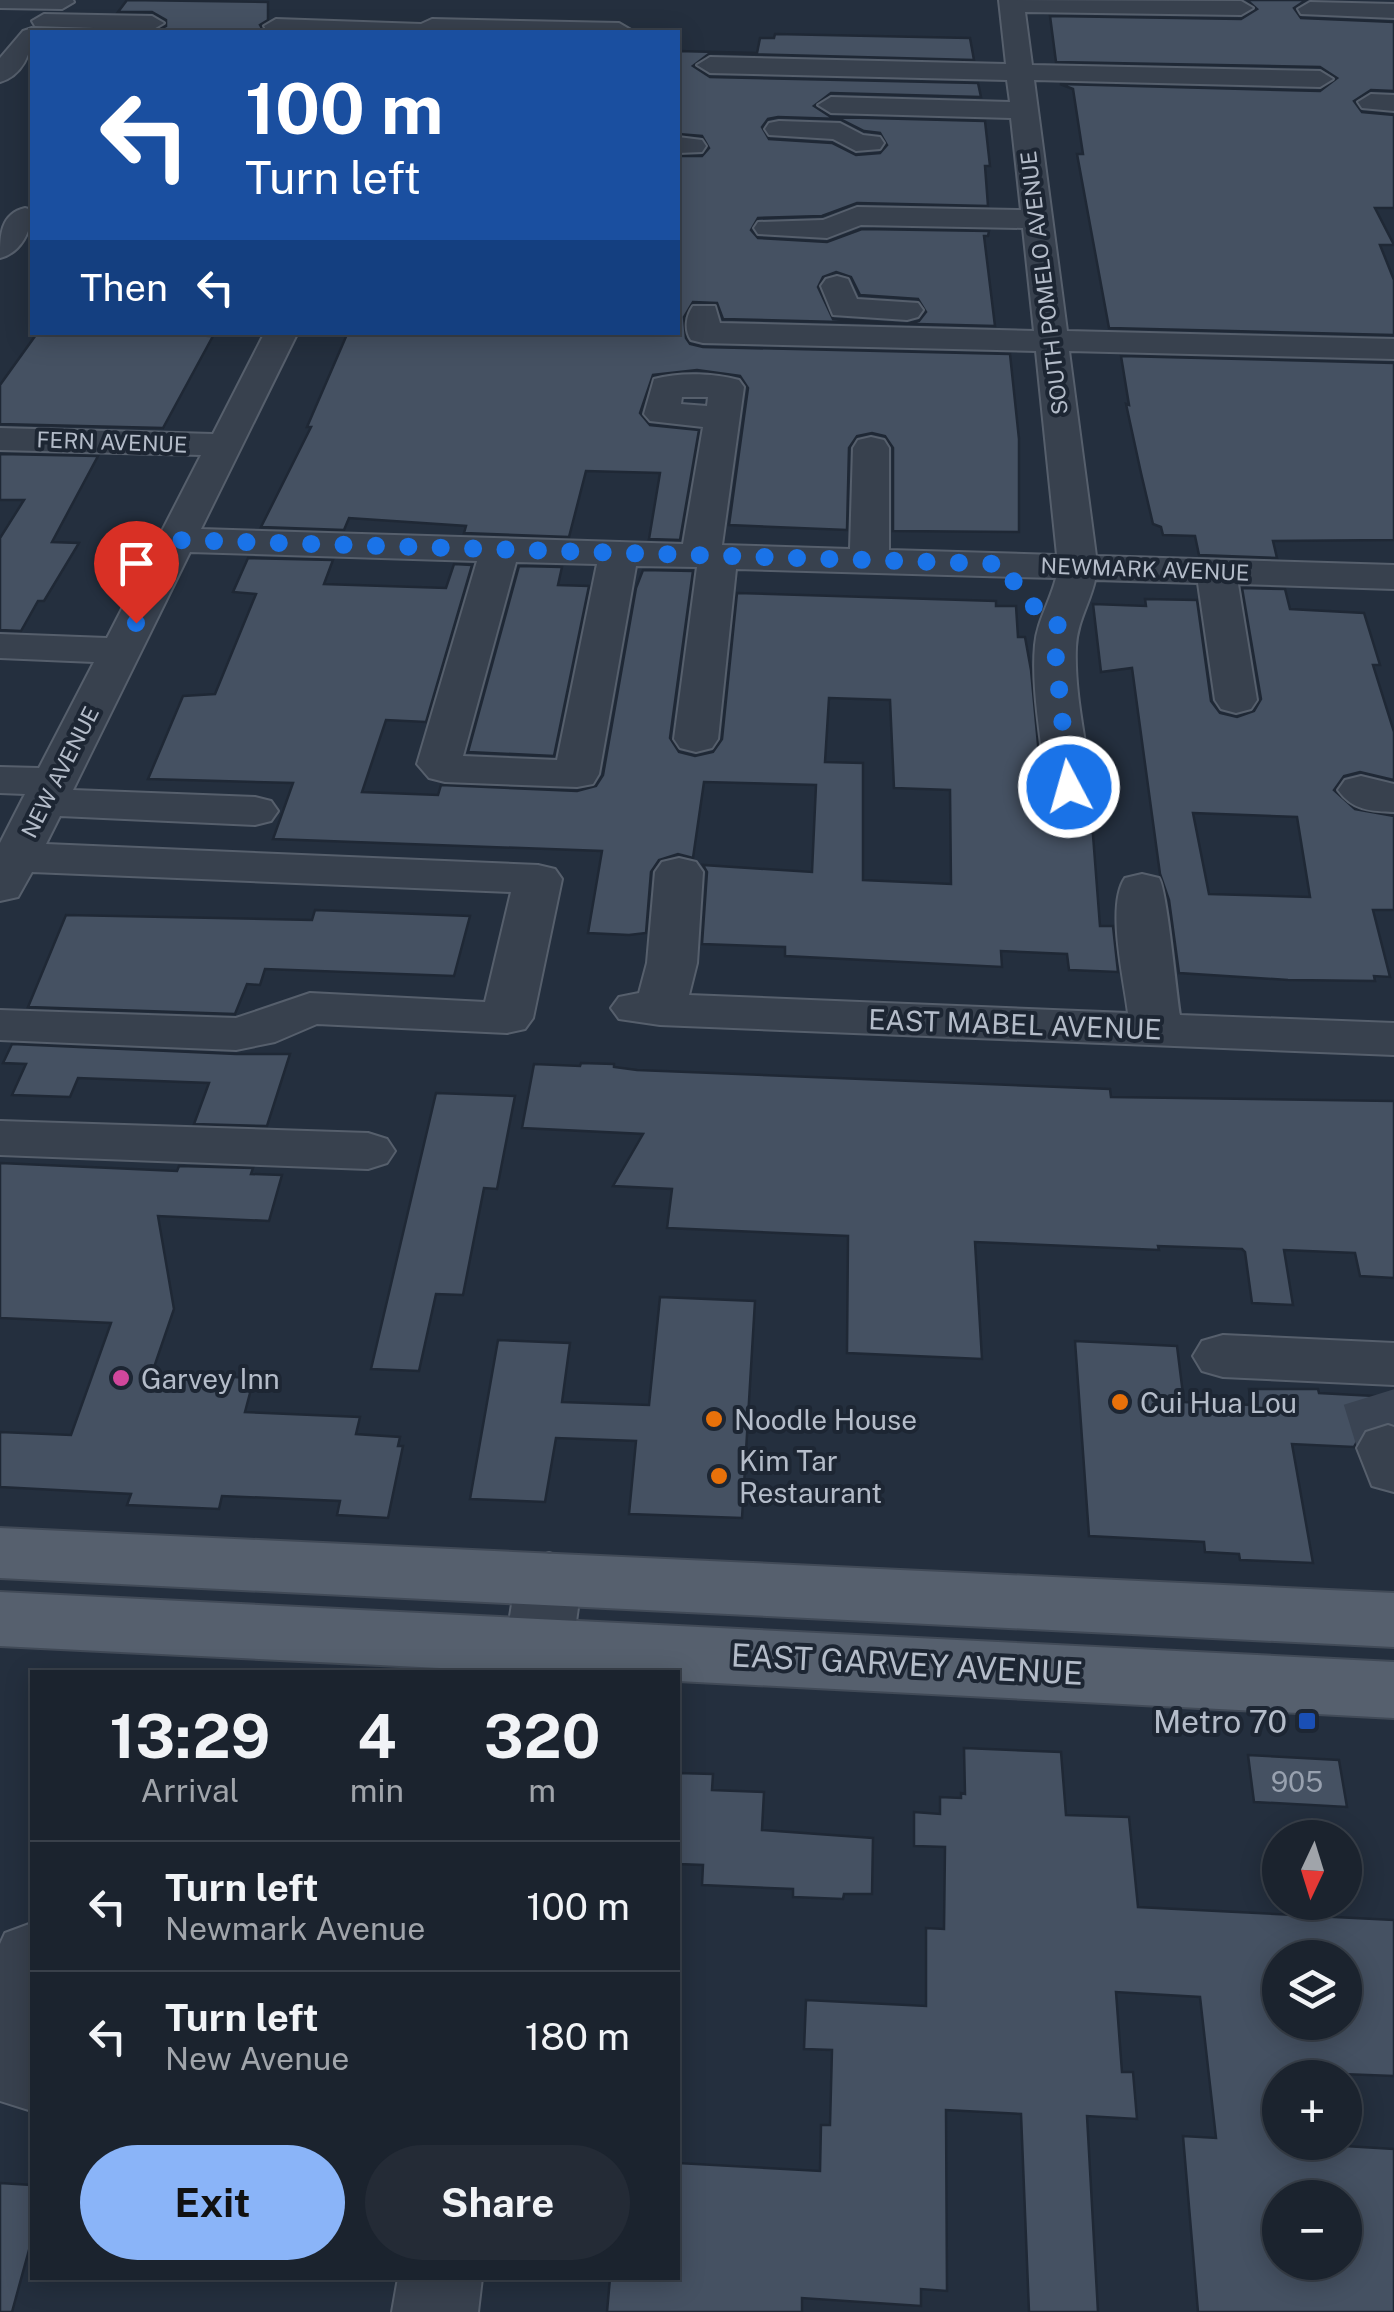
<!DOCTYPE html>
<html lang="en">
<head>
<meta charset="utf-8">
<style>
	body { margin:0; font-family:"Public Sans",sans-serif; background:#242b36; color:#f1f3f6; height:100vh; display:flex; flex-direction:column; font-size:38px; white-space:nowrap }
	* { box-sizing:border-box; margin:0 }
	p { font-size:32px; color:#a0a4aa }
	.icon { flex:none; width:55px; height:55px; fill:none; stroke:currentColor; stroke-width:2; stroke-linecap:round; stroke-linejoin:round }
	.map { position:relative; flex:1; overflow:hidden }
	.details { position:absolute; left:30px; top:1670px; width:650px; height:610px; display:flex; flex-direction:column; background:#1b232e; border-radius:0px; box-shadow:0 5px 25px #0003,0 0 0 2px #39404a }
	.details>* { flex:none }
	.hud { position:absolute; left:30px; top:30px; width:650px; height:305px; border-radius:0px; box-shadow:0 5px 25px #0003,0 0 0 2px #39404a; background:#1a4fa0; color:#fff; overflow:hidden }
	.needle { width:65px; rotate:184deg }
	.fabs { position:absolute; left:1262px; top:1820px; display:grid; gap:20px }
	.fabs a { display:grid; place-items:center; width:100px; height:100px; border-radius:50%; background:#1b232e; box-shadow:0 5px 25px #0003,0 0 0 2px #39404a; font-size:50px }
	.pin { position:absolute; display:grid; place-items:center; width:85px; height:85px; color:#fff; margin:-102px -42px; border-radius:50% 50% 50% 0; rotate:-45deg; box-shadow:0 0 10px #0007 }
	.pin .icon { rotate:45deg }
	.me { position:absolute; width:110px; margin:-55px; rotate:354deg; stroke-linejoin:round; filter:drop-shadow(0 0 8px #0008) }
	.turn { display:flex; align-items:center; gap:35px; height:210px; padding:0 50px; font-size:45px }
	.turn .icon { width:130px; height:130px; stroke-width:2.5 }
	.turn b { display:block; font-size:70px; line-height:85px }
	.then { display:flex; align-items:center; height:95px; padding:0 50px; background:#0003; gap:20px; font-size:38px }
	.eta { display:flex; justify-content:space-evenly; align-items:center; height:170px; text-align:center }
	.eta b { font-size:60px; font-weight:700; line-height:70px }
	.action { display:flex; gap:20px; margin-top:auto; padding:20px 50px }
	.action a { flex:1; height:115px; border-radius:60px; background:#8ab4f8; color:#111; font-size:40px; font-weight:700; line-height:115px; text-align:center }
	.action a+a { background:#242b36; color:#f1f3f6 }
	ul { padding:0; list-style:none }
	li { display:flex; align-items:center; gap:30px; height:130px; padding:0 50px; border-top:2px solid #39404a }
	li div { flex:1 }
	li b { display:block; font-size:38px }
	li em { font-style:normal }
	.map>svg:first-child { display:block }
</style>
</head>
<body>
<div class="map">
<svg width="1394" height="2312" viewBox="0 0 1394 2312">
	<rect width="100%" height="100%" fill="#242f3e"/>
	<path fill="#455162" stroke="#1f2835" stroke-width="2.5" fill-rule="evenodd" d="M127,0L268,2V20L260,25L264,32H155L166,26V20L152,12H118Z
		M1247,0H1306L1294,8L1301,18L1394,22V91L1371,90L1354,101L1362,112L1394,115V208H1375L1394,245H1380L1394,280V335L1109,328L1077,154H1083L1073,89L1060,84L1320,91L1337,78L1320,67L1056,62L1050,16L1241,19L1257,9Z
		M775,34L970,38L974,60L710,53L693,66L710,77L978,83L981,97L831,93L814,106L831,117L985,121L990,166H985L988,206L857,203L822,216L758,218L751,230L758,238L827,242L862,229L989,231L988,236H984L995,326L723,319L717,303L693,302L684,317L686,338L690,344L703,347L1010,354L1019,439V532L893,531V448L885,436L872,433L857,436L849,448L847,530L729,525L748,388L740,376L697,370L653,375L640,413L650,425L699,430L680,540L649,539L660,473L586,471L569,537L464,533L466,526L349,518L344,530L261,527L311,427H307L348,332H678V156H702L709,148L702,136L678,134V51L757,53L760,38H774ZM778,117L840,119L864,131L880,133L887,145L880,153L856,155L832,143L769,139L762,127L768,119ZM836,272L851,277L860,295L918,299L926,312L919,321L907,324L833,319L818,287L823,277Z
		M38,332H86L213,336L163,428L0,424V385Z
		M1121,356L1394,363V540L1273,541L1277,558L1199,555L1195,536L1163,535L1161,527L1153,524L1141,473L1126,404L1129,405Z
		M0,454L98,456L52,542L79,543L44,601H38L21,631L0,630V538L24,500H0Z
		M248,558L333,560L324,584L446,588L454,564L472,565L426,722L386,720L362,792L438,795L441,785L577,791L596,786L603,775L636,588L643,570L693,571L670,738L679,752L695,756L713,752L722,739L737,593L996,601V606H1016L1018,637H1025L1031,670L1042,787L1052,801L1068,805L1090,796L1100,926H1113L1118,972L1069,970L1067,954L1001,951L1002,967L785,956V947L702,944L707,872L703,865L812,872L816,785L704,782L693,858L678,854L659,860L651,872L646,933L629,935L588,933L602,851L273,839L293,783L148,779L183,696L215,694L256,594L233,592ZM829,698L890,700L894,788L950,790L951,884L863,880V763L825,762Z
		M519,566L562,567L558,585L589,586L554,756L468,752Z
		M1242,588L1285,589L1290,609L1364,613L1380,665H1373L1394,732V780L1360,772L1344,776L1334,790L1355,809L1394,816V910H1373L1390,977L1374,976L1375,981L1288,980L1179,973L1169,900L1160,874L1132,668L1101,672L1093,604L1146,606L1145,599L1197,600L1211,701L1220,713L1237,717L1254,711L1261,699ZM1193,813L1297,817L1310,897L1209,894Z
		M315,910L470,916L454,976L265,969L260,985L247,984L235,1014L28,1007L66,915L312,920Z
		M12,1044L236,1054H290L267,1126L194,1124L209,1083L78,1078L70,1097L12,1095L26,1064L3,1063Z
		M581,1063L614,1064V1067L637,1070L1110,1089L1111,1097L1394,1101V1278L1360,1276L1355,1253L1284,1250L1293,1305L1252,1303L1245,1252L1242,1249L1158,1246L1159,1250L975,1242L982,1359L847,1353L848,1236L667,1228L672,1189L613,1186L643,1134L522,1128L534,1064L580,1066Z
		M436,1093L515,1096L497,1189L484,1188L463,1295L436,1294L419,1371L371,1369Z
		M0,1163L177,1171L179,1166L253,1168L251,1174L282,1175L269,1221L158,1216L174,1309L152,1373L254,1378L245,1412L360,1417L356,1434L400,1437L398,1446H403L388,1518L337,1515L340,1501L222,1496L219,1509L127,1505L131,1494L0,1487V1432L71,1435L111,1323L0,1318Z
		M660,1297L755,1301L742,1518L629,1514L636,1441L556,1438L545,1502L470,1499L498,1340L570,1343L562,1402L649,1405Z
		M1075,1341L1177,1346L1184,1402L1251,1405L1249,1389H1318L1319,1393L1394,1397V1423L1365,1428L1354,1447L1292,1444L1313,1563L1240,1560L1239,1554L1205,1552L1204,1542L1089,1536Z
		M964,1748L1061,1752L1066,1815L1129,1817L1138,1907L1394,1920V2076L1343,2074L1344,2078H1280V2142L1394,2149V2312H1198L1183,2136L1216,2138L1200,1997L1116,1992L1122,2072H1133L1137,2119L1087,2116L1098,2312H1029L1021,2114L946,2110L947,2291L921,2289V2306L802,2298V2312H607L610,2278H678V2163L820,2171L821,2125H830L832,2050L804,2049L806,2000L926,2006V1928L944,1929L945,1847L914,1846V1812L940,1814V1797L961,1798V1793L965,1794ZM1280,1958H1345V2022H1280ZM1280,2198H1345V2262H1280Z
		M1248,1755L1339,1760L1347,1807L1254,1802Z
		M678,1773L713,1774L712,1790L764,1792L762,1830L873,1838L872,1894H844L843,1899L793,1897V1889L702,1885L703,1865L678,1864Z
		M0,2183L32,2185V2239L12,2312H0Z"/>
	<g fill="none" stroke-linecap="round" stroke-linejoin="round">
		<path stroke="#3a4453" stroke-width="59" stroke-dasharray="59 29" stroke-linecap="butt" d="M1372,1396L1388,1448"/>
		<g stroke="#565f6c" stroke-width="4">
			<path id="minor" d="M0,0H73L74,2L62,9L0,8Z
				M999,0L1241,1L1253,8L1241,15L1025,12L1032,65L1320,71L1333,79L1320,87L1034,80L1067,331L1394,339V359L1069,351L1096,556L1394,565V589L1238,584L1257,700L1251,709L1236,713L1221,709L1215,700L1198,583L1095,580C1090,603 1077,622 1076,647C1074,692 1086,742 1092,787L1085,797L1069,801L1053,797L1046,787C1042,742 1031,690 1035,645C1037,621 1050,602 1056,578L736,569L718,739L712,748L696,752L680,748L674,739L697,567L636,566L599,774L593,784L577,787L445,782L429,778L417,764L477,561L190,552L73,790L255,797L271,801L278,811L271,821L255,825L60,816L46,844L538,865L555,869L562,879L533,1018L525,1029L507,1033L317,1024L275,1042L236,1050L0,1040V1010L236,1018L310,993L485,1002L511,892L32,872L18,897L0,901V843L25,794L0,793V767L39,768L94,662L0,658V634L107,638L201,455L0,450V428L213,434L265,332H298L201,529L683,544L703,427L650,421L644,414L654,379C679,372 714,373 739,380L744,387L722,545L850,549L853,448L858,440L871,437L884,440L889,448V550L1057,555L1036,351L703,343L691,340C684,330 686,316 693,306H715L720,323L1034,331L1023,228L861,225L827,238L758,234L754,228L758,222L823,220L857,207L1021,210L1011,118L831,113L818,105L831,97L1010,102L1007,80L710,73L697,65L710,57L1006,64ZM682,397H708L707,406L681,404ZM516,562L597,564L557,760L463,756Z
				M1310,2L1394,4V18L1301,14L1298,9Z
				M44,14L152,16L164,23L152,30L35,26L32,21Z
				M276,19L421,24L432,19L619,23L631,30L267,31L264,26Z
				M32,28L42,32H32C32,53 22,76 0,82V58L23,31Z
				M1371,94L1394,95V111L1362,108L1358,102Z
				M779,121L840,123L863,135L880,137L884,143L880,149L856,151L833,139L769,135L765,129L769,123Z
				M678,137L702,140L706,146L702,152L678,153Z
				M25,208L32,210C32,230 21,253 0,258C0,236 0,214 25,208Z
				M837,276L848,279L857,299L918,303L923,310L918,317L907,320L833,315L821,286L826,279Z
				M1361,776L1394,784V812C1371,811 1353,811 1338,790L1345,780Z
				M679,858L696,862L703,872L697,963L689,995L1128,1013C1124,979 1106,905 1125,878L1142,874L1159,878C1167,890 1176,990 1180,1015L1394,1023V1055L660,1025L619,1019L611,1008L619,997L639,993L647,963L655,872L662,862Z
				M0,1121L368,1133L387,1139L395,1151L387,1163L368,1169L0,1155Z
				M1223,1335L1394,1343V1385L1223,1377L1202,1371L1193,1356L1202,1341Z
				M1388,1425L1394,1427V1492L1372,1486L1357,1448L1366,1432Z
				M549,1553L572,1561L582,1579L569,1672H501L516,1579L526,1561Z
				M32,1923V2111L0,2101V1944L5,1933Z
				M398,2278H482L478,2312H392Z"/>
		</g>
		<g stroke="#414a57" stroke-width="4">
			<path id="major" d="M0,1528L1394,1593V1647L0,1578Z
				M0,1592L1394,1662V1718L678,1681V1672H519L0,1646Z"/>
		</g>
		<use href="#minor" fill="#38414e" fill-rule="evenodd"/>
		<use href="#major" fill="#56606e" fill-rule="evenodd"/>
	</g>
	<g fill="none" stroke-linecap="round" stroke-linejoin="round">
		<path stroke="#1a73e8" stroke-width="18" stroke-dasharray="0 32.4" d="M136,623L177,540L1004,564C1018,591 1031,610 1058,621L1055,649L1069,787"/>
	</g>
	<circle fill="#d1479c" stroke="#1d2633" stroke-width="4" cx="121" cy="1378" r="10"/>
	<g fill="#e8710a" stroke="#1d2633" stroke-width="4">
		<circle cx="1120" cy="1402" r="10"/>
		<circle cx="714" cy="1419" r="10"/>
		<circle cx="719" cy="1476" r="10"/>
	</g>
	<rect fill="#1a4fb4" stroke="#1d2633" stroke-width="4" x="1297" y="1711" width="20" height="20" rx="5"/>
	<g text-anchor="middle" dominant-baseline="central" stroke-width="8" stroke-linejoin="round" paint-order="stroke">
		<g font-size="22" fill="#b4bcc9" stroke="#1d2633">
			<text transform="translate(1044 283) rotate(-97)">SOUTH POMELO AVENUE</text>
			<text transform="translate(112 442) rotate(2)">FERN AVENUE</text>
			<text transform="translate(1145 569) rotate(2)">NEWMARK AVENUE</text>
			<text transform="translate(60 772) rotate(-63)">NEW AVENUE</text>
		</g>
		<g font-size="28" fill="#b4bcc9" stroke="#1d2633">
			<text transform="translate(1015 1024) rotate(2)">EAST MABEL AVENUE</text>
		</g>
		<g font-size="28" fill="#b4bcc9" stroke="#1d2633" text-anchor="start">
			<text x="141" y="1378">Garvey Inn</text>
			<text x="1140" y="1402">Cui Hua Lou</text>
			<text x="734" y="1419">Noodle House</text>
			<text x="739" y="1460">Kim Tar<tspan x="739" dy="32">Restaurant</tspan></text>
		</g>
		<g font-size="28" fill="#98a1af">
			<text x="1297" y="1781">905</text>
		</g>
		<g font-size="32" fill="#b4bcc9" stroke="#1d2633">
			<text transform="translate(907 1664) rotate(3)">EAST GARVEY AVENUE</text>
		</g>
		<g font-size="32" fill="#b4bcc9" stroke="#1d2633" text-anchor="end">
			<text x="1287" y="1721">Metro 70</text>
		</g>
	</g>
</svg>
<div class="fabs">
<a><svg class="needle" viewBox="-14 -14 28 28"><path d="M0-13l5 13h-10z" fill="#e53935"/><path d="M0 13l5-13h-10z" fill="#a0a4aa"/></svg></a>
<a><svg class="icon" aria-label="layers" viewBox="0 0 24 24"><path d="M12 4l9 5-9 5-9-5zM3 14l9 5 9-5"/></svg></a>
<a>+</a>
<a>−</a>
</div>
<div class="pin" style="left:136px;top:623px;background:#d93025"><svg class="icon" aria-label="arrive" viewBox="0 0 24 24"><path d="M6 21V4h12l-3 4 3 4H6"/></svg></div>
<svg class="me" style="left:1069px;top:787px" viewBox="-20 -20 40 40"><circle r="17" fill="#1a73e8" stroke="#fff" stroke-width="3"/><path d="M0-11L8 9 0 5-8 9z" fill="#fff"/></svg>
<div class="hud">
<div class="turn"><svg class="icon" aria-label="left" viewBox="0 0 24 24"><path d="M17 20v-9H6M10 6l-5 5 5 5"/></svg><div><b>100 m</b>Turn left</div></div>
<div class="then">Then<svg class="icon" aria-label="left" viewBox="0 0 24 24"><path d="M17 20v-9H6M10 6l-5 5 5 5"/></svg></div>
</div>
<section class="details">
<div class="eta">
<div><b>13:29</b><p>Arrival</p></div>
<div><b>4</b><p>min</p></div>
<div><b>320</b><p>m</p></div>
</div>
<ul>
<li><svg class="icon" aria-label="left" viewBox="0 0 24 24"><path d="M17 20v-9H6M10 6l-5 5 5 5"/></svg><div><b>Turn left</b><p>Newmark Avenue</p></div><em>100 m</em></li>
<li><svg class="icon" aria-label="left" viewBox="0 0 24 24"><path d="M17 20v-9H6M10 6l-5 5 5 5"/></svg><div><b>Turn left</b><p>New Avenue</p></div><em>180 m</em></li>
</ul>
<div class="action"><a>Exit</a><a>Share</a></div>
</section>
</div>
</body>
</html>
